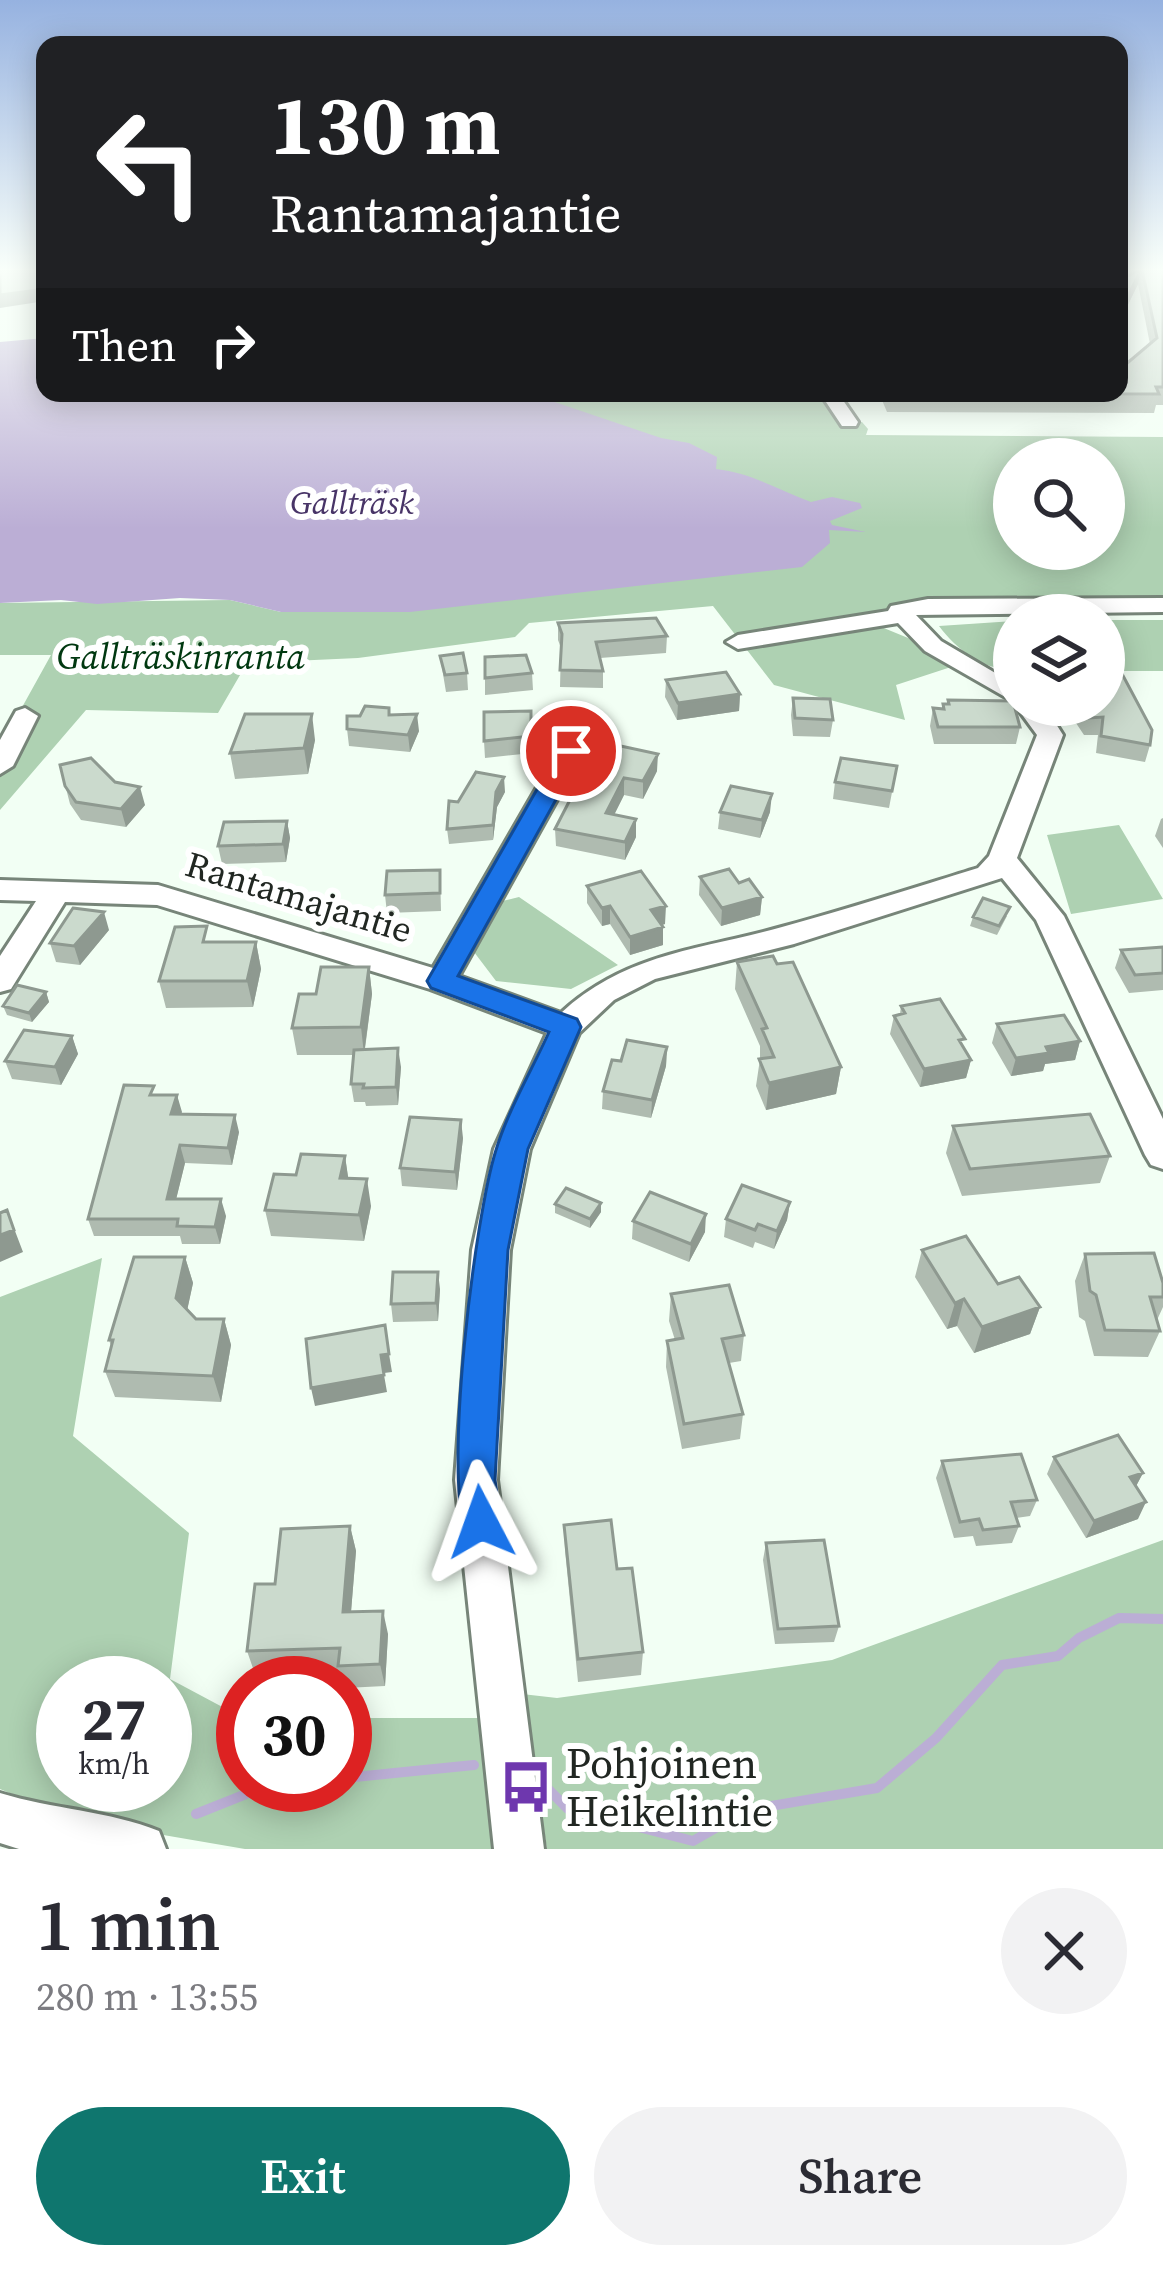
<!DOCTYPE html>
<html lang="en">
<head>
<meta charset="utf-8">
<style>
	body { margin:0; font-family:"Source Serif 4",serif; background:#f2f2f3; color:#2b2b33; height:100vh; display:flex; flex-direction:column; font-size:45px; white-space:nowrap }
	* { box-sizing:border-box; margin:0 }
	p { font-size:39px; color:#7c7c81 }
	.icon { flex:none; width:66px; height:66px; fill:none; stroke:currentColor; stroke-width:2; stroke-linecap:round; stroke-linejoin:round }
	.map { position:relative; height:1849px; overflow:hidden }
	.drawer { display:flex; flex-direction:column; background:#fff; flex:1 }
	.drawer>* { flex:none }
	.top-card { position:absolute; left:36px; top:36px; width:1092px; height:366px; border-radius:24px; box-shadow:0 6px 30px #0003; background:#202124; color:#fff; overflow:hidden }
	.buttons { position:absolute; left:993px; top:438px; display:grid; gap:24px }
	.buttons a { display:grid; place-items:center; width:132px; height:132px; border-radius:50%; background:#fff; box-shadow:0 6px 30px #0003; font-size:60px }
	.speed { position:absolute; left:36px; top:1656px; display:flex; gap:24px; font-size:60px; font-weight:700; text-align:center }
	.speed>* { display:grid; place-content:center; width:156px; height:156px; border-radius:50%; background:#fff; box-shadow:0 6px 30px #0003; line-height:1 }
	.speed small { font-size:30px; font-weight:400 }
	.speed .limit { border:18px solid #d22; background:#fff; color:#111 }
	.pin { position:absolute; display:grid; place-items:center; width:102px; height:102px; color:#fff; margin:-51px; border:6px solid #fff; border-radius:50%; box-shadow:0 3px 12px #0007 }
	.me { position:absolute; width:132px; margin:-66px; rotate:356deg; stroke-linejoin:round; filter:drop-shadow(0 0 9px #0008) }
	.turn { display:flex; align-items:center; gap:42px; height:252px; padding:0 36px; font-size:54px }
	.turn .icon { width:156px; height:156px; stroke-width:2.5 }
	.turn b { display:block; font-size:84px; line-height:102px }
	.then { display:flex; align-items:center; height:114px; padding:0 36px; background:#0003; gap:24px; font-size:45px }
	.round { display:grid; place-items:center; flex:none; width:126px; height:126px; border-radius:63px; background:#f2f2f3 }
	.head { display:flex; align-items:center; justify-content:space-between; height:204px; padding:0 36px }
	h1 { font-size:72px; font-weight:600; line-height:90px }
	.action { display:flex; gap:24px; margin-top:auto; padding:24px 36px }
	.action a { flex:1; height:138px; border-radius:72px; background:#0f766e; color:#fff; font-size:48px; font-weight:600; line-height:138px; text-align:center }
	.action a+a { background:#f2f2f3; color:#2b2b33 }
	.map>svg:first-child { display:block }
</style>
</head>
<body>
<div class="map">
<svg width="1163" height="1849" viewBox="0 0 1163 1849">
	<rect width="100%" height="100%" fill="#f2fff4"/>
	<path fill="#aed1b2" fill-rule="evenodd" d="M431,393H715L740,401L823,402L841,422H862L868,429L866,435L1163,437V601L873,613L874,624L913,640L951,667L896,685L905,720L774,685L713,606L529,623L515,637L358,658L247,663L218,713L86,710L0,810V747L51,655H0V603L230,600L281,612ZM1014,459H1104V549H1014Z
		M1104,620H1163V671H1104Z
		M1014,621V670C983,670 957,650 939,626Z
		M1119,825L1163,899L1071,914L1047,835Z
		M519,897L618,965L571,989L496,981L474,952L494,903Z
		M102,1258L73,1436L189,1533L170,1679L243,1718V1785H345V1718H484L496,1849H245L70,1819L0,1789V1297ZM63,1683H165V1785H63Z
		M1163,1540V1849H547L522,1694L557,1698L832,1660Z"/>
	<path fill="#bbaed5" d="M45,338V393H528L661,438L689,443L717,457L716,469C752,473 778,490 811,502L832,497L860,503L862,508L830,521L832,525L866,532L829,530L830,543L802,567L410,612H281L230,600L180,598L97,604L61,600L0,603V342Z"/>
	<g fill="none" stroke-linecap="round" stroke-linejoin="round">
		<path stroke="#bbaed5" stroke-width="10" d="M345,1778L474,1765
			M545,1786L568,1809L693,1841L747,1810L877,1788L936,1738L1002,1665L1058,1656L1079,1638L1119,1618L1163,1619
			M196,1814L259,1789L291,1785"/>
		<g stroke="#778579" stroke-width="6">
			<path id="minor" d="M820,393H838L858,422L856,426H842Z
				M1163,598V612L916,615L941,641L1014,684V702L925,651L898,623L738,649L726,642L738,635L888,611L891,606L928,599Z
				M1015,705H1044L1063,735L1017,858L1064,916L1163,1119V1169L1151,1165L1145,1155L1036,920L1002,878L794,944L655,979L614,1000L579,1033L530,1149L510,1250L497,1480L544,1849H494L455,1480L472,1250L494,1149L547,1033L430,989L157,905L65,902L11,989L0,992V956L36,901L0,900V880L158,885L433,968L558,751L571,743L584,751L459,976L561,1013C626,953 700,950 782,927C848,909 913,888 978,868L989,856L1037,735Z
				M25,708L38,716L13,766L0,774V740L16,711Z
				M0,1793C52,1809 110,1811 159,1831L166,1849H19L0,1843Z"/>
		</g>
		<use href="#minor" fill="#fff" fill-rule="evenodd"/>
	</g>
	<path fill="#afbbb0" d="M1119,270H1163V405H1156L1154,413L887,412L879,393H1119L1150,344L1138,284L1119,323V280L1122,277H1119Z
		M558,623L667,636L666,653L600,658L603,671V688L560,687L561,648L558,640Z
		M440,656L467,673L468,690L446,692Z
		M485,657L532,673L533,690L485,695Z
		M666,680L740,694L739,711L677,720L665,697Z
		M793,698L833,720L830,737L793,736L791,715Z
		M948,700L1020,727L1016,744H934L930,726L933,708L942,709L943,704H948Z
		M1064,705H1104L1150,745L1145,762L1096,753L1098,735H1084Z
		M531,711L532,753L485,758L484,741Z
		M389,715L419,731L410,752L349,746L347,729Z
		M315,740L308,774L235,779L230,753Z
		M616,745L657,771L643,799L624,795L614,815L636,837L625,860L556,846L555,829L589,795Z
		M60,765L115,782L145,805L126,827L81,820L70,804Z
		M897,766L889,808L833,799L835,782Z
		M505,792L497,807L493,840L449,844L447,829L458,802Z
		M720,812H770L760,838L718,829Z
		M1163,818V848L1155,836L1161,819Z
		M287,821L290,838L286,862L222,864L218,846Z
		M440,870L441,911L387,913L385,895Z
		M700,877L739,883L762,897L760,915L721,926L699,895Z
		M587,886L665,924L662,925L663,945L630,955L610,924L602,926L587,903Z
		M1007,916L997,935L970,926L973,917Z
		M109,930L80,965L56,962L50,943Z
		M211,942H256L261,969L253,1007L166,1008L159,981Z
		M1163,947V990L1129,993L1115,968L1121,950Z
		M737,962L841,1067L836,1094L766,1110L756,1086L760,1059V1046L735,989Z
		M369,967L372,994L365,1049L401,1067L398,1105L366,1106L365,1102H354L351,1084L354,1055H297L292,1028L316,994Z
		M46,992L49,1002L32,1022L7,1015L3,1006Z
		M901,1006L963,1047L971,1060L966,1078L920,1087L890,1034L894,1016L900,1014Z
		M997,1024L1080,1041L1075,1060L1045,1064L1043,1071L1011,1076L992,1043Z
		M72,1036L78,1054L61,1085L12,1079L5,1061Z
		M667,1047L666,1066L651,1118L602,1109L603,1091L621,1061Z
		M157,1095H177L181,1114L239,1132L232,1165L185,1163L176,1199L226,1216L220,1244H182L180,1236H94L88,1219Z
		M953,1126L1110,1156L1100,1183L962,1196L946,1153Z
		M463,1138L457,1190L402,1186L400,1168Z
		M345,1156L348,1178L371,1206L364,1241L271,1236L265,1210L296,1175Z
		M790,1202L787,1220L774,1249L755,1242L753,1248L724,1237L726,1219Z
		M555,1204L601,1212L590,1228L555,1213Z
		M633,1221L705,1232L689,1262L632,1239Z
		M922,1250L998,1284L1040,1307L1030,1334L974,1353L957,1326L947,1329L915,1277Z
		M1085,1254L1163,1283V1307L1157,1320L1160,1331L1148,1357L1094,1356L1085,1321L1079,1317L1075,1281Z
		M185,1257L193,1283L187,1310L196,1319H224L231,1345L221,1402L115,1397L105,1371L111,1346L109,1340Z
		M440,1289L438,1321L393,1322L391,1304Z
		M671,1294L744,1335L741,1361L729,1363L743,1414L740,1439L682,1449L666,1367L667,1341L675,1340L669,1321Z
		M1054,1457L1143,1473L1136,1486L1138,1519L1086,1538L1047,1474Z
		M942,1461L1037,1500L1030,1516L1016,1518L1019,1526L1012,1543L976,1546L973,1536L954,1538L936,1478Z
		M564,1525L617,1569L643,1652L641,1675L578,1682L565,1550Z
		M350,1526L356,1551L351,1612L388,1634L385,1686L345,1688V1683H343L340,1671L255,1674L247,1651L275,1584Z
		M766,1543L839,1626L834,1642L775,1644L763,1560Z"/>
	<path fill="#8e9990" d="M1141,270L1138,284L1119,323V314Z
		M45,289V301L0,308V295Z
		M740,694L739,711L677,720L678,703Z
		M312,714L315,740L308,774L304,748Z
		M417,714L419,731L410,752L408,735Z
		M658,754L657,771L643,799V781Z
		M504,777L505,792L497,807L493,840V825L496,792Z
		M624,778V795L606,831V813Z
		M140,787L145,805L126,827L121,809Z
		M772,794L770,812L760,838L762,820Z
		M636,819V837L625,860V842Z
		M287,821L290,838L286,862L283,844Z
		M762,897L760,915L721,926L722,908Z
		M610,906V924L602,926V908Z
		M666,906L665,924L651,928V910Z
		M104,912L109,930L80,965L74,946Z
		M663,927V945L630,955V937Z
		M256,942L261,969L253,1007L247,981Z
		M369,967L372,994L364,1054L361,1027Z
		M46,992L49,1002L32,1022L29,1013Z
		M72,1036L78,1054L61,1085L55,1067Z
		M1080,1041L1075,1060L1045,1064L1043,1071L1011,1076L1016,1058L1046,1047Z
		M667,1047L666,1066L651,1118L652,1100Z
		M398,1048L401,1067L398,1105L396,1087Z
		M971,1060L966,1078L920,1087L924,1069Z
		M841,1067L836,1094L766,1110L769,1083Z
		M177,1095L182,1112L176,1131L171,1114Z
		M235,1115L239,1132L232,1165L228,1148Z
		M461,1120L463,1138L457,1190L455,1172Z
		M180,1145L185,1163L172,1216L167,1199Z
		M345,1156L349,1183L340,1178Z
		M367,1179L371,1206L364,1241L359,1215Z
		M221,1199L226,1216L220,1244L215,1227Z
		M790,1202L787,1220L774,1249L777,1231Z
		M601,1203V1212L590,1228V1219Z
		M7,1210L23,1252L0,1262V1235Z
		M706,1214L705,1232L689,1262L691,1244Z
		M185,1257L193,1283L184,1325L176,1298Z
		M438,1272L440,1289L438,1321L436,1303Z
		M964,1299L957,1326L947,1329L955,1303Z
		M1040,1307L1030,1334L974,1353L982,1327Z
		M224,1319L231,1345L221,1402L213,1376Z
		M389,1354L392,1372L384,1373L381,1355Z
		M384,1375L387,1392L315,1406L311,1388Z
		M1143,1473L1134,1490L1130,1477Z
		M1146,1502L1138,1519L1086,1538L1094,1521Z
		M350,1526L356,1551L349,1636L343,1612Z
		M383,1611L388,1634L385,1686L380,1664Z"/>
	<path fill="#cbdacd" stroke="#8e9990" stroke-width="3" d="M0,270H40L45,278V289L0,295Z
		M1140,270H1141L1119,314V280Z
		M1142,270H1163V387H1156L1159,394L890,393H1119V370L1157,338Z
		M656,618L667,636L596,642L603,671L560,670L562,634L558,623Z
		M463,653L467,673L445,675L440,656Z
		M526,655L532,673L485,678V657Z
		M1104,664H1109L1112,670H1120L1152,730L1150,745L1101,736L1103,717L1089,718L1080,705H1104Z
		M726,672L740,694L678,703L666,680Z
		M793,698L830,699L833,720L795,718Z
		M948,700L1013,701L1020,727H938L933,708L944,709L943,704H949Z
		M365,706L389,708V715L417,714L408,735L347,729V716H360Z
		M531,711V736L484,741V712Z
		M245,714H312L304,748L230,753Z
		M616,745L658,754L643,781L624,778L606,813L636,819L625,842L555,829L574,792L589,795Z
		M91,758L115,782L140,787L121,809L76,802L65,786L60,765Z
		M841,758L897,766L892,791L835,782Z
		M476,772L504,777L496,792L493,825L447,829L449,801L458,802Z
		M731,786L772,794L762,820L720,812Z
		M287,821L283,844L218,846L224,822Z
		M729,869L739,883L749,879L762,897L722,908L700,877Z
		M440,870V893L385,895L387,871Z
		M641,871L666,906L651,910L663,927L630,937L610,906L602,908L587,886Z
		M983,898L1010,907L999,926L973,917Z
		M73,908L104,912L74,946L50,943Z
		M207,926L203,942H256L247,981H159L175,927Z
		M1163,947V973L1135,975L1121,950Z
		M773,956L777,964L793,962L841,1067L769,1083L759,1059L774,1057L762,1029L767,1028L737,962Z
		M321,967H369L361,1027L292,1028L299,994H316Z
		M17,985L46,992L29,1013L3,1006Z
		M940,999L965,1039L959,1040L971,1060L924,1069L894,1016L905,1013L901,1006Z
		M1064,1015L1080,1041L1046,1047L1049,1053L1016,1058L997,1024Z
		M24,1030L72,1036L55,1067L5,1061Z
		M627,1040L667,1047L652,1100L603,1091L612,1060L621,1061Z
		M398,1048L396,1087L363,1088L364,1084H351L354,1050Z
		M124,1085L154,1086L150,1095H177L171,1114L235,1115L228,1148L180,1145L167,1199H221L215,1227L177,1226L178,1219H88Z
		M1090,1114L1110,1156L970,1169L953,1126Z
		M410,1117L461,1120L455,1172L400,1168Z
		M301,1154L345,1156L340,1178L367,1179L359,1215L265,1210L274,1174L296,1175Z
		M742,1185L790,1202L777,1231L758,1224L755,1230L726,1219Z
		M566,1188L601,1203L590,1219L555,1204Z
		M650,1192L706,1214L691,1244L633,1221Z
		M7,1210L14,1230L0,1235V1213Z
		M966,1236L998,1284L1019,1277L1040,1307L982,1327L964,1299L955,1303L922,1250Z
		M1154,1253L1163,1283V1297H1150L1160,1331L1105,1330L1096,1295L1090,1291L1085,1254Z
		M134,1257H185L176,1298L196,1319H224L213,1376L105,1371L113,1340H109Z
		M393,1272H438L436,1303L391,1304Z
		M729,1285L744,1335L722,1339L743,1414L684,1424L667,1341L683,1338L671,1294Z
		M385,1325L389,1354L381,1355L384,1375L311,1388L306,1339Z
		M1118,1435L1143,1473L1130,1477L1146,1502L1094,1521L1054,1457Z
		M1021,1454L1037,1500L1011,1502L1019,1526L983,1530L979,1519L960,1522L942,1461Z
		M611,1520L617,1569L632,1568L643,1652L578,1659L564,1525Z
		M350,1526L343,1612L383,1611L380,1664L338,1666L340,1648L247,1651L255,1584H275L281,1529Z
		M824,1540L839,1626L778,1629L766,1543Z"/>
	<linearGradient id="sky" x2="0" y2="1"><stop stop-color="#96b2e0"/><stop offset="0.51" stop-color="#f9fffa"/><stop offset="1" stop-color="#f9fffa" stop-opacity="0"/></linearGradient>
	<rect width="1163" height="529" fill="url(#sky)"/>
	<path fill="#1a73e8" stroke="#114b97" stroke-width="3" d="M571,744L583,751L458,976L577,1019L581,1027L528,1149L508,1250L495,1480L501,1522L495,1536L481,1541L467,1536C442,1477 475,1216 496,1150C508,1110 532,1070 549,1032L431,988L427,981L559,751Z"/>
	<defs>
		<g id="bus-bare" transform="scale(4.14)"><path d="M-5-6H5V4H4V6H2V4H-2V6H-4V4H-5ZM-3.5-4V0h7V-4ZM-3.5 1.2v1.5H-2V1.2ZM2 1.2v1.5H3.5V1.2Z" fill="#6e37ae" stroke="#fff" stroke-width="2.5" paint-order="stroke"/></g>
	</defs>
	<g fill-rule="evenodd">
		<use href="#bus-bare" x="526" y="1787"/>
	</g>
	<g text-anchor="middle" dominant-baseline="central" stroke-width="12" stroke-linejoin="round" paint-order="stroke">
		<g font-size="33" font-style="italic" fill="#483467" stroke="#fff">
			<text x="352" y="502">Gallträsk</text>
		</g>
		<g font-size="36" font-style="italic" fill="#003810" stroke="#fff">
			<text x="181" y="656">Gallträskinranta</text>
		</g>
		<g font-size="36" fill="#212722" stroke="#fff">
			<text transform="translate(299 897) rotate(17)">Rantamajantie</text>
		</g>
		<g font-size="42" fill="#212722" stroke="#fff" text-anchor="start">
			<text x="566" y="1763">Pohjoinen<tspan x="566" dy="48">Heikelintie</tspan></text>
		</g>
	</g>
</svg>
<div class="buttons">
<a><svg class="icon" aria-label="search" viewBox="0 0 24 24"><circle cx="10" cy="10" r="6"/><path d="M15 15l6 6"/></svg></a>
<a><svg class="icon" aria-label="layers" viewBox="0 0 24 24"><path d="M12 4l9 5-9 5-9-5zM3 14l9 5 9-5"/></svg></a>
</div>
<div class="speed"><div>27<small>km/h</small></div><div class="limit">30</div></div>
<div class="pin" style="left:571px;top:751px;background:#d93025"><svg class="icon" aria-label="arrive" viewBox="0 0 24 24"><path d="M6 21V4h12l-3 4 3 4H6"/></svg></div>
<svg class="me" style="left:481px;top:1522px" viewBox="-20 -20 40 40"><path d="M0-17L14 15 0 8-14 15z" fill="#1a73e8" stroke="#fff" stroke-width="4"/></svg>
<div class="top-card">
<div class="turn"><svg class="icon" aria-label="left" viewBox="0 0 24 24"><path d="M17 20v-9H6M10 6l-5 5 5 5"/></svg><div><b>130 m</b>Rantamajantie</div></div>
<div class="then">Then<svg class="icon" aria-label="right" viewBox="0 0 24 24"><path d="M7 20v-9h11M14 6l5 5-5 5"/></svg></div>
</div>
</div>
<section class="drawer">
<div class="head"><div><h1>1 min</h1><p>280 m · 13:55</p></div><a class="round"><svg class="icon" aria-label="close" viewBox="0 0 24 24"><path d="M6 6l12 12M18 6L6 18"/></svg></a></div>
<div class="action"><a>Exit</a><a>Share</a></div>
</section>
</body>
</html>
